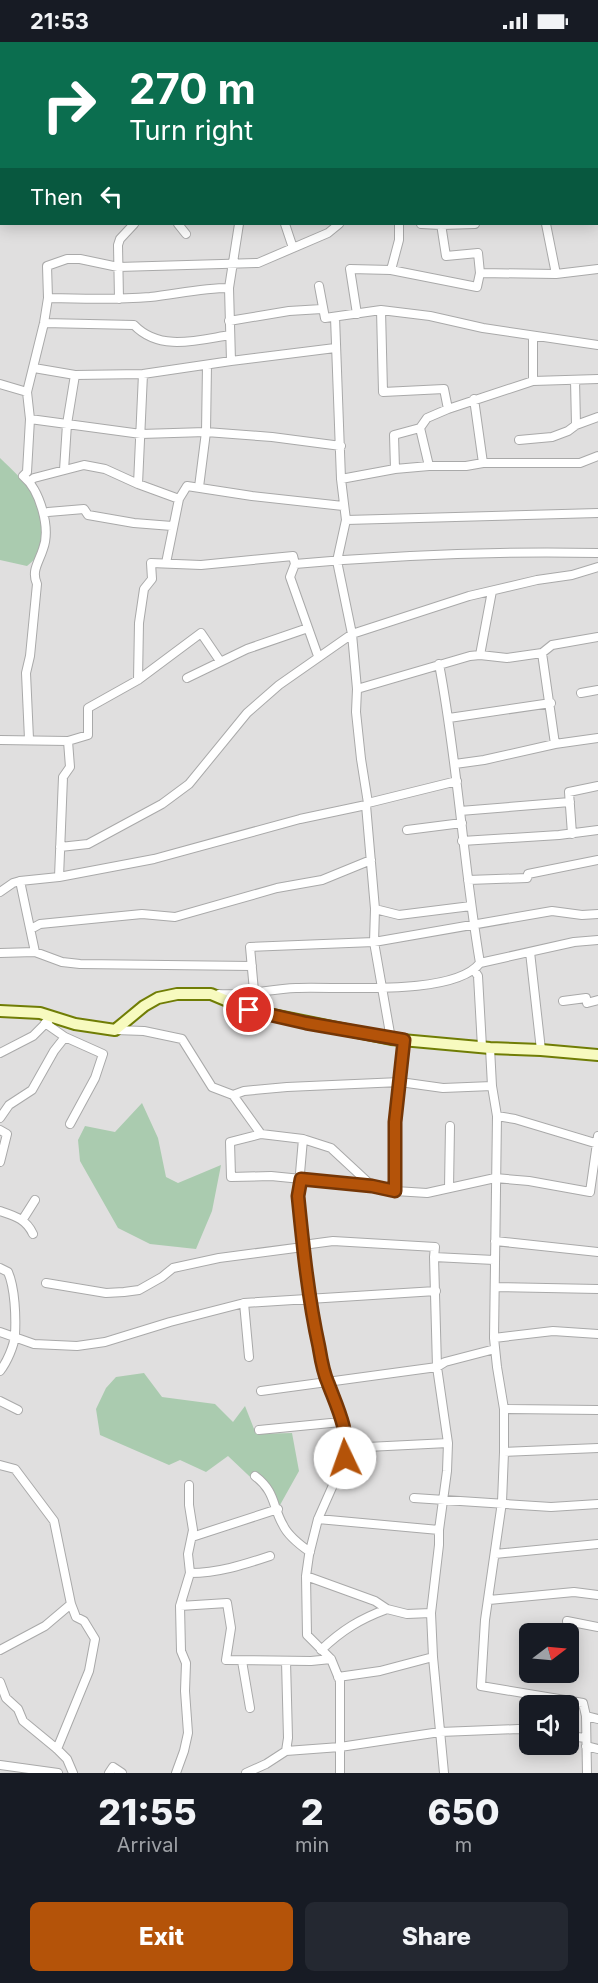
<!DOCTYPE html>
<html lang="en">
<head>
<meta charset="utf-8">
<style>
	body { margin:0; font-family:Inter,sans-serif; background:#242831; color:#f1f3f6; height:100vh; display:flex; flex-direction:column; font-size:22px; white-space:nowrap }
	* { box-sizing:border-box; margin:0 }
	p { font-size:20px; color:#9ea1a6 }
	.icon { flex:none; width:33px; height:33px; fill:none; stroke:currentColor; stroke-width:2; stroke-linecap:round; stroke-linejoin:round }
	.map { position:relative; height:1731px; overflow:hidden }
	.panel { display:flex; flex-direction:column; background:#171b24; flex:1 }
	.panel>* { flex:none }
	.banner { position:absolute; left:0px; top:0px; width:598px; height:183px; box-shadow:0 3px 15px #0003; background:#0b6e4f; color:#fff; overflow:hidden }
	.needle { width:39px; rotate:74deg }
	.controls { position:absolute; left:519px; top:1581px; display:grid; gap:12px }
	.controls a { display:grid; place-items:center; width:60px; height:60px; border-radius:9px; background:#171b24; box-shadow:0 3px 15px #0003; font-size:30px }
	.pin { position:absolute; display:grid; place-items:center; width:51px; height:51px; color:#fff; margin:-26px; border:3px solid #fff; border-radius:50%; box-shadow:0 2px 6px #0007 }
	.me { position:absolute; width:66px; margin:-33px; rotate:357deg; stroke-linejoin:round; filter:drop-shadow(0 0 4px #0008) }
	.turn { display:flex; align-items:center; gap:21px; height:126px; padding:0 30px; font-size:27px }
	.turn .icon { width:78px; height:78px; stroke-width:2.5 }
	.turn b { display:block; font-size:42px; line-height:51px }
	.then { display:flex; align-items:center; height:57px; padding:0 30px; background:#0003; gap:12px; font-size:22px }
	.eta { display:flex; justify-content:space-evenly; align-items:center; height:102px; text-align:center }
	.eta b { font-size:36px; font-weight:800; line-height:42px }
	.action { display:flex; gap:12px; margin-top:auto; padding:12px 30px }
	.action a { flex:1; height:69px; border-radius:9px; background:#b45309; color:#fff; font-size:24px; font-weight:800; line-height:69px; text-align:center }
	.action a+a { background:#242831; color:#f1f3f6 }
	.status { display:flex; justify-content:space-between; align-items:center; height:42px; padding:0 30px; background:#171b24; direction:ltr }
	.status svg { height:16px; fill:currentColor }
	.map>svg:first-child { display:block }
</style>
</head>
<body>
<div class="status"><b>21:53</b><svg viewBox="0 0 49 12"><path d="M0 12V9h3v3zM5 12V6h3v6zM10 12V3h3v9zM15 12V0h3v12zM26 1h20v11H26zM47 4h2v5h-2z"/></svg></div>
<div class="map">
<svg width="598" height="1731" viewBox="0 0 598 1731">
	<rect width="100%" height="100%" fill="#f2efe9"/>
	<path fill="#e0dfdf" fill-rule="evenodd" d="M0,0H598V1731H0ZM2,2H597V182H2ZM530,1592H568V1630H530ZM530,1664H568V1702H530Z"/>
	<path fill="#aacbaf" d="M0,416C12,428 27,440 34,455C46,477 50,508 27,524L0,518Z
		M142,1061L158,1096L166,1135L178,1141L221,1123L212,1169L196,1207L150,1202L118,1186L80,1119L78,1098L85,1084L115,1090Z
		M144,1331L162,1355L215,1362L233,1380L245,1364L256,1392L292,1391L299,1429L280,1463L228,1414L206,1430L180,1418L169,1423L100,1393L96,1367L106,1346L116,1335Z"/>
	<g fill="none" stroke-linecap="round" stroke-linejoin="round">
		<g stroke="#a9a9a9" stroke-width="10">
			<path id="street" d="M505,2L510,0
				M597,43H598
				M597,81H598
				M0,143L2,144
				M597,149H598
				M178,182L186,192
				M285,182L293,206
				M421,182L441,183L475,182
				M546,182L556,232
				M391,228L399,198V182
				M480,231L556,232L598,227
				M319,244L325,276L381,268L430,274L483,286L598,303
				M48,256C82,257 116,258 150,255C177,252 202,246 229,246
				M119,257L118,203L120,197L134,182
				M381,268L383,350L444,347L448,367
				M357,272L350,227L391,228L477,245L480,231L478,211L446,214L441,182
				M335,275L341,437L346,478L337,519L352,592L357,647L356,670L361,717L368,761L366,763L375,867L374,900L391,997
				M229,279L289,269L322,267
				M44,281L134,283C160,310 198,298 230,293
				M231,319L229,246L239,182
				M34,326L75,333L143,332L231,319L335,306
				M575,338L576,383
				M533,339V294
				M0,342L27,350
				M474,357L483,421
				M30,377L141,392L206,390L272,395L341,404
				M420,386L429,424
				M519,398L552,395L568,389L576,383L598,375
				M395,427L394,393L420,386L427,376L448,367L533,339L598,337
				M64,428L67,382L75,333
				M341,437L395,427L429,424H466L483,421H580L598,414
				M29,440L34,436L84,423L105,427L138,442L179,457
				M138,442L143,332
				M199,445L206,390L207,323
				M44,472L48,470L84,467L88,473L134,481L172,484
				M346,478L598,471
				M166,521L179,457L187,444L252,454L343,464
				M295,522L290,535L318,614
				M542,611L555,702
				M480,613L492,549
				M439,622C458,721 463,821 480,921
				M187,636L247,607L308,586
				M138,638L139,581L144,547L152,537L151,521L201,523L293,514L295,522C396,513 497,509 598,511
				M357,647L470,614L480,613L507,616L542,611L552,603L598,595
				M581,651L598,648
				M449,676L551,661
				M29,697L26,631L30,614L37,542C31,529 39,520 43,507C51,486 40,448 23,434L27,430L30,377L27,350L44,281L48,256L47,224L67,217H80L118,225L258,221L328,191L339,182
				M0,698L68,699L88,693V666L138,638L201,591L220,619
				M455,722L484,718L555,702L598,696
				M368,761L457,739
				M460,769L570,760
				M407,788L462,781
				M572,792L569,750L598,744
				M462,799L559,793L598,788
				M60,805L88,802L162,762L189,742L247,671L279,643L352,592L469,554L537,538L572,533L598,525
				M59,835L63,735L70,725L68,699
				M468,838L527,836L528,832L598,818
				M20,839L35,910
				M0,850L13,841L20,839L59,835L154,817L300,777L366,763
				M375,867L399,873L471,864
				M31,887L40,882L142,872L175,875L277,846L322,838L371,818
				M530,910L541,1008
				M0,911L35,910L62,920L80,922L252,924
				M474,928L478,934L482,1005
				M254,949L250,905L374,900L552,869L582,873L598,872
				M219,952C244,954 270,947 296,946C337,944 454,955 480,921L574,900L598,898
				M563,959L586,956L587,961L598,958
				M45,981L65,995L103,1012L95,1036L70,1082
				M115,988L144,989L182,997L212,1045L233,1053L261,1092L303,1097L331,1106L372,1144L395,1149L427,1151L495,1136L529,1139L590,1150L598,1094
				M490,1006L492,1044L497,1074L494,1296L497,1325L504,1367V1410L502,1460L485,1578L481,1644L583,1661L586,1674L587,1731
				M0,1011L33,994L49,978
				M233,1053L244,1049L287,1045L400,1040L443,1046L492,1044
				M497,1074L515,1077L598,1102
				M0,1076L9,1063L32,1048L54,1009L65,995
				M0,1088L7,1092L0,1120
				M261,1092L230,1100L231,1135L271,1134L372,1144
				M303,1097L298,1154L310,1256L327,1340L335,1357L347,1406L345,1416L318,1477L309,1513L306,1534L307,1593L331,1617L340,1639V1731
				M449,1146L450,1084
				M395,1149V1080L404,998
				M0,1169C15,1174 26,1177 33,1192
				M23,1177L35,1158
				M495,1199L598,1210
				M303,1203L333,1199L435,1205L434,1215
				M0,1226L8,1230C15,1246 16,1275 15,1293C14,1304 7,1320 0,1329
				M46,1241L106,1251L124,1250L139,1248L162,1235L173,1226L219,1216L303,1205
				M495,1245L598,1247
				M244,1261L249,1315
				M0,1290L34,1302L77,1304L105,1300L170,1280L244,1261L436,1249
				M494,1296L553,1289L598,1292
				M261,1349L437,1325L445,1320L495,1307
				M0,1359L18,1368
				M504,1367L598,1368
				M259,1388L341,1380
				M347,1406L448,1401
				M504,1410L598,1406
				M0,1423L15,1427L54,1479L71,1562L76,1575L84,1579L95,1597L89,1629L57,1707
				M255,1434C276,1450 272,1464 283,1483C288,1494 300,1503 310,1510
				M414,1456L551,1465L598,1462
				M318,1477L439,1488
				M192,1495L278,1467
				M495,1512L598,1502
				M190,1531C218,1531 243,1523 270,1514
				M306,1534L375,1559L387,1567L407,1572L431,1571
				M489,1558L574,1550L598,1553
				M180,1564L227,1561L231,1586L226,1618L311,1619L331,1617
				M567,1579L598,1585
				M0,1608L45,1584L71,1562
				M321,1608C342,1588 360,1577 387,1567
				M242,1619L250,1666
				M338,1635L380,1629L433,1615
				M0,1640L6,1656L18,1667L23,1679L57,1707L67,1717L73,1731
				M586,1674L598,1677
				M568,1694L586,1696
				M586,1704L598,1707
				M286,1709L340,1705L440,1690L518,1687L530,1689
				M0,1723L58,1731
				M109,1731L113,1725L122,1731
				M176,1731L184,1709L188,1691L185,1649L186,1621L181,1609L180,1564L190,1531L188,1512L193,1488L189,1463V1443
				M246,1731L266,1722L286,1709L288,1696L286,1619
				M444,1731L433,1615L431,1571L439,1503V1488L447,1429L448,1401L437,1325L434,1215L494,1218"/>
		</g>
		<g stroke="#707d05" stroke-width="14">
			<path id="secondary" d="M0,969L40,971L75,982L115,988L144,964L158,956L177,952H211L249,968L391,997L490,1006L541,1008L598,1013"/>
		</g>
		<use href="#street" stroke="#fff" stroke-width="8"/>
		<use href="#secondary" stroke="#f7fabf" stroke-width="10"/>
	</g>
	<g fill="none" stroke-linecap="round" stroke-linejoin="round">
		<g stroke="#753606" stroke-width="15">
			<path id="route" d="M249,968L306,981L404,998L395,1080V1149L372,1144L301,1137L298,1154C303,1204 308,1255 319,1305C321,1317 323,1330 328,1341C337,1365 350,1391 345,1416"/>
		</g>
		<use href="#route" stroke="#b45309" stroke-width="10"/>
	</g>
</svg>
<div class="controls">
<a><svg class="needle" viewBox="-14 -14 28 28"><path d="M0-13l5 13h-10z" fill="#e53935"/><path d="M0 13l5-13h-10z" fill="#9ea1a6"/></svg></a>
<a><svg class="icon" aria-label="sound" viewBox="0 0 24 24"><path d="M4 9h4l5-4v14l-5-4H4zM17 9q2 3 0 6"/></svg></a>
</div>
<div class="pin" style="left:249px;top:968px;background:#d93025"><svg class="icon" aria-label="arrive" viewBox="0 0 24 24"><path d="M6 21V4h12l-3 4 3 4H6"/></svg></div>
<svg class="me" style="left:345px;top:1416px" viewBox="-20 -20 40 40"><circle r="19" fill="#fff"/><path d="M0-13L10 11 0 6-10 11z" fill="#b45309"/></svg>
<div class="banner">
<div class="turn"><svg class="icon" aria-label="right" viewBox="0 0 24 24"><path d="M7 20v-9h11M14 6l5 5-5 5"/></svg><div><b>270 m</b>Turn right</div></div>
<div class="then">Then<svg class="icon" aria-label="left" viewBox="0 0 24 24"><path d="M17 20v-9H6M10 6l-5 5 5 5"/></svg></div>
</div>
</div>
<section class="panel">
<div class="eta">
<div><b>21:55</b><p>Arrival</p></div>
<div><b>2</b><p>min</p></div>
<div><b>650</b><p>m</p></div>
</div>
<div class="action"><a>Exit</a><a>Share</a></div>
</section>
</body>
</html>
